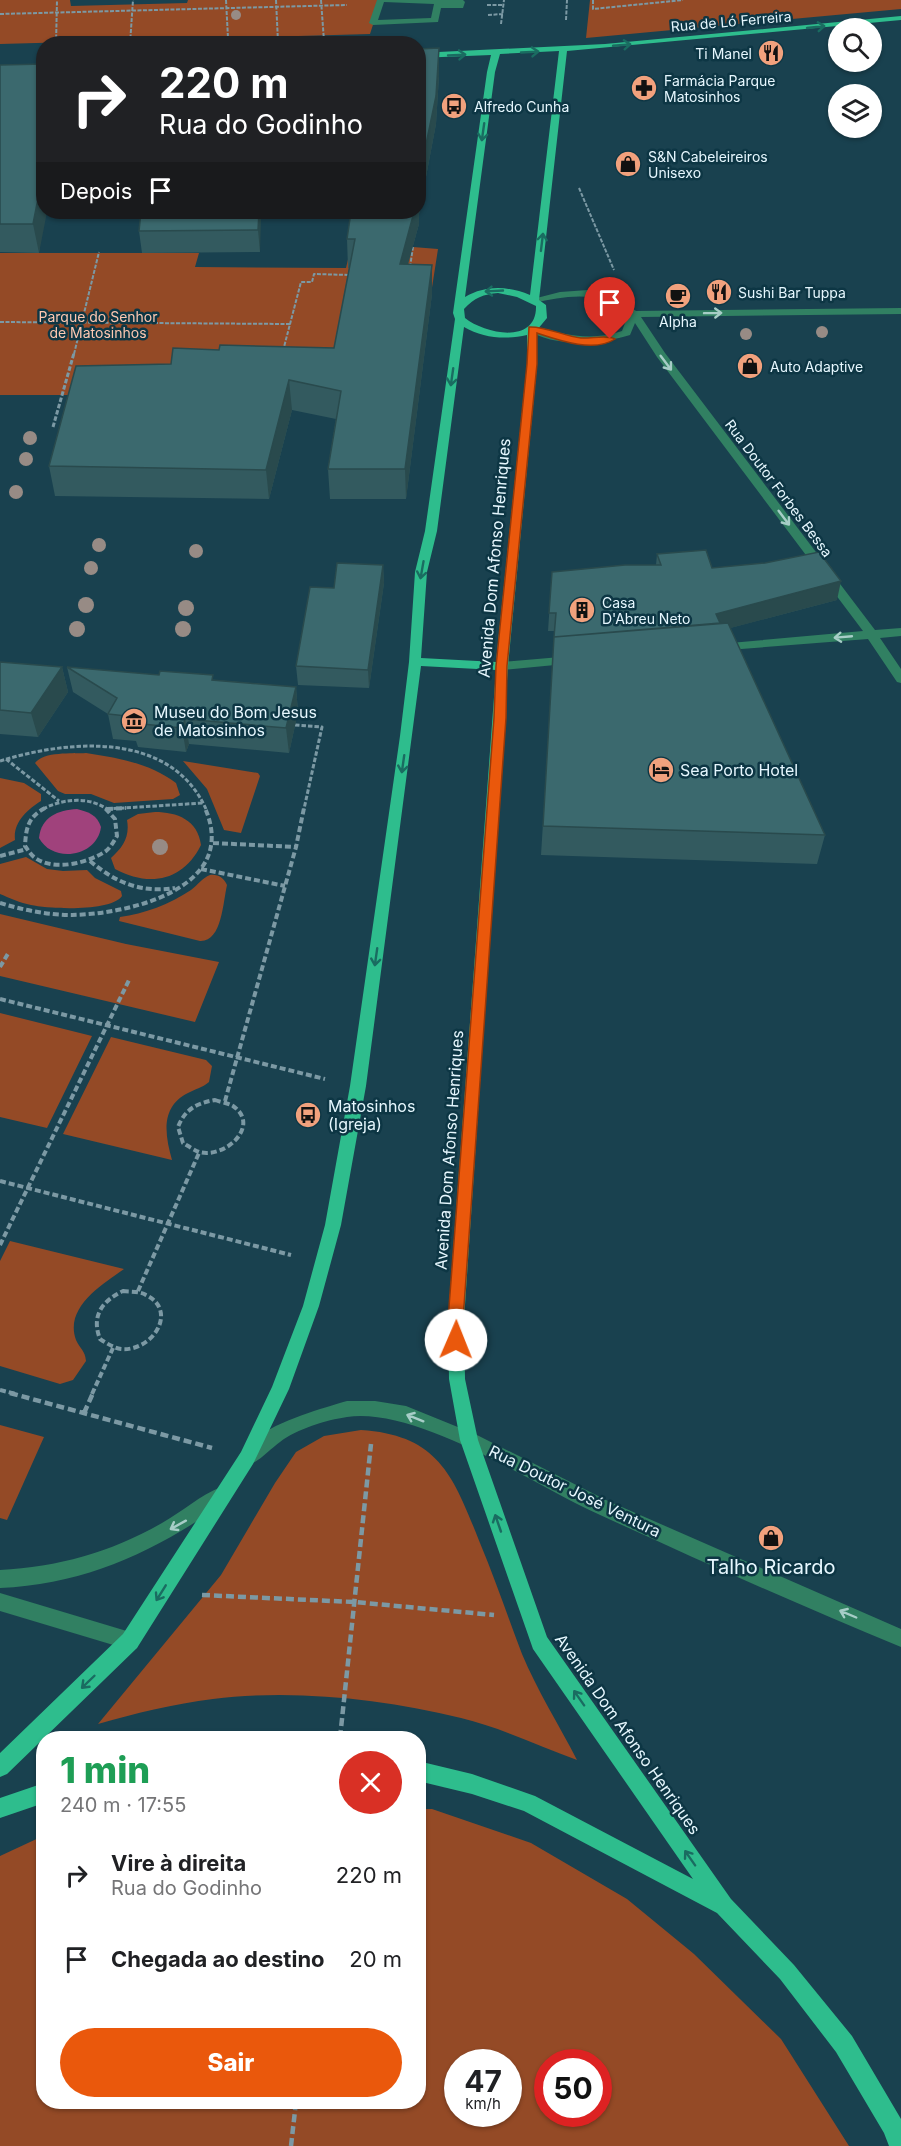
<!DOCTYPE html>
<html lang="pt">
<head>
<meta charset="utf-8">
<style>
	body { margin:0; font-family:Inter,sans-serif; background:#f2f2f2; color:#202124; height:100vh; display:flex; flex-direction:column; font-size:22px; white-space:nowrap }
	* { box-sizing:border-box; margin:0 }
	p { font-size:20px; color:#757577 }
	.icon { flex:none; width:33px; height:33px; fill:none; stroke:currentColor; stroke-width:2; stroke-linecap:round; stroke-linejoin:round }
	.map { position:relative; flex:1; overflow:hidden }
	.drawer { position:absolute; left:36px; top:1731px; width:390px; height:378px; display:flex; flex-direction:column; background:#fff; border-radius:24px; box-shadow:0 2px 4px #0004 }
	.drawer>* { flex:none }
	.guide { position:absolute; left:36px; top:36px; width:390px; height:183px; border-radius:24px; box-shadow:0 2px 4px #0004; background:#202124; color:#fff; overflow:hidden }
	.controls { position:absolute; left:828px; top:18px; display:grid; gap:12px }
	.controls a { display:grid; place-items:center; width:54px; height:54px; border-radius:50%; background:#fff; box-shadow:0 2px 4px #0004; font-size:30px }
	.speed { position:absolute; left:444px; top:2049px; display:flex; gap:12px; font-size:30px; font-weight:700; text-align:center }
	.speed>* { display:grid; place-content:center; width:78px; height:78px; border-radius:50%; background:#fff; box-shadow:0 2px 4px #0004; line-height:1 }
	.speed small { font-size:15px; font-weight:400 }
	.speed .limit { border:9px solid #d22; background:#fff; color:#111 }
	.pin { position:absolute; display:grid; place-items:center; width:51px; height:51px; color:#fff; margin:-62px -26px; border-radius:50% 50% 50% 0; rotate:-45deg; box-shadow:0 0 6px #0007 }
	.pin .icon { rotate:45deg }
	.me { position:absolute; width:66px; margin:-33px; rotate:1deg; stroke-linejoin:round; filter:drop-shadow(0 0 4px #0008) }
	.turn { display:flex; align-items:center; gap:21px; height:126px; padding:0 24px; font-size:27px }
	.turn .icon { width:78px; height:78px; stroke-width:2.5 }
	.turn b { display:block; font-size:42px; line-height:51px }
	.then { display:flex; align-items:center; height:57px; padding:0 24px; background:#0003; gap:12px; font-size:22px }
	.round { display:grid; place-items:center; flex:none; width:63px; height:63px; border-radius:32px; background:#f2f2f2 }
	.summary { display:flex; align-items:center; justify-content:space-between; height:102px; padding:0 24px }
	h1 { font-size:36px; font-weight:800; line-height:45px; color:#1e9e55 }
	.action { display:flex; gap:12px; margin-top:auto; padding:12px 24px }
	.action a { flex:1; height:69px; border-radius:36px; background:#ea580c; color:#fff; font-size:24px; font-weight:800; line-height:69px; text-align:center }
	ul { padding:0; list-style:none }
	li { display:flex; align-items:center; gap:18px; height:84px; padding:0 24px }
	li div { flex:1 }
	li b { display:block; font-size:22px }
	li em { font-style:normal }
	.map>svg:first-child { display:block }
</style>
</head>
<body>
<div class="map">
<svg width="901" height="2146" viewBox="0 0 901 2146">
	<rect width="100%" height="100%" fill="#19414f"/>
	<path fill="#944a26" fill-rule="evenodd" d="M0,0H70L71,6L187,3L188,0H381L370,34L0,44Z
		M590,0H901V9L586,38Z
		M413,247L438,249L431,294L340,353L82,395H0V253H199L195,267L346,268L349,255L358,251Z
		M86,753C119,758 149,763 176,783L180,795L173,799L114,803L91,794H65L58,791L35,763C44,751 72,754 86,753Z
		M183,761L258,773L260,776L241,833L224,830L207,789Z
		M0,778L24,783L41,794V801C27,810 13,822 15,840L0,848Z
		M155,812C177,812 198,820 201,845C183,882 148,887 115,869L111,858C123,847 130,837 127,820L138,814Z
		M26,857L47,869L63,871L87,870L95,878L121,891L122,896C111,912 49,909 31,905C20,903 10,898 0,894V864Z
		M210,875C218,874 224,878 227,885C223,902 222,942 200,941L119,921L120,917C144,914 170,904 191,890C198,885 202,878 210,875Z
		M0,914L126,944L219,962L195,1022L0,976Z
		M0,1013L92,1036L47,1128L0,1117Z
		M111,1037L206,1060L212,1066L209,1082C202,1088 195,1089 188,1093C160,1107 165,1135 172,1160L63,1134Z
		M10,1241L124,1269C103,1284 64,1307 76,1340C80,1349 85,1350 86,1361L73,1380L60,1384L0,1366V1261Z
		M0,1425L44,1437L7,1520L0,1518Z
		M361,1430C440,1435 454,1478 480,1543C495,1579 508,1617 522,1654C537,1690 559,1725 577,1760C539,1746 499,1727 461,1718C382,1699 294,1689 213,1699C174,1704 136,1713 98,1724L221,1575L275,1483L296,1452L324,1436Z
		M419,1809H432L531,1843L627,1899L694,1954L781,2039L849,2146H0V1856L43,1836L44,2102H418ZM458,2062H508V2114H458ZM548,2062H598V2114H548Z"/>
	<path fill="#a0427c" d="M77,809C89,812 97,815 101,827C97,857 53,864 39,838C41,817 58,810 77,809Z"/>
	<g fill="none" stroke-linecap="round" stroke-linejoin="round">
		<path stroke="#7c99a4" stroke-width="2" stroke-dasharray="4 1.5" stroke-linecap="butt" d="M226,0L228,38L232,44
			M276,0L278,42
			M321,0L324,41
			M593,0V9L683,0
			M487,5H504
			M0,14L347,5
			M488,15L503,14
			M566,20L567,0
			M501,24L504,0
			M56,44L57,0
			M130,44L133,0
			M579,188L614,270
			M410,267L413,247
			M0,322L291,324
			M288,348L284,347L301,282H312L314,274L350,275
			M74,354L99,252"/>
		<path stroke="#7c99a4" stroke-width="3" stroke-dasharray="4.5 2" stroke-linecap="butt" d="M53,427L74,353
			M295,725L322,727L304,809
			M6,759L59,801
			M0,761C68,740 170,730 206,809
			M43,809C62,799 88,796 107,809
			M107,809L203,803"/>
		<path stroke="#7c99a4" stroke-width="4" stroke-dasharray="6 3" stroke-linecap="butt" d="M45,808C28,817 26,828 25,846C28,850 31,855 34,857C53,872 88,863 106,851C111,847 114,841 117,836L115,819L105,808
			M107,809L126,808
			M213,843L296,847
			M0,856L27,849
			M90,861C116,883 141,893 175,888
			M201,869L285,886
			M0,903C23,910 48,915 72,915C130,914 240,888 205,808
			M0,967L9,952
			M0,999L325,1079
			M215,1100C220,1102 228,1103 233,1106C261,1125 226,1159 199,1152C194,1150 188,1146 183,1143L178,1127C185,1109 197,1103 215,1100Z
			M225,1101L296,847L304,808
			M0,1181L291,1255
			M0,1245L130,978
			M123,1291C130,1292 140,1291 146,1295C179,1311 152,1352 121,1349C114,1348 106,1343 100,1339C91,1316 102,1301 123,1291Z
			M138,1291L199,1153
			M0,1390L16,1394
			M92,1394L113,1348"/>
		<path stroke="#7c99a4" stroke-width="4.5" stroke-dasharray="8 4" stroke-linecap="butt" d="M10,1393L212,1448
			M84,1413L93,1393
			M202,1595L354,1602L494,1615
			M340,1738L371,1444
			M291,2146L296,2102"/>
		<path fill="#318062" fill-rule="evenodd" d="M377,0H463L465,2L463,8H441L438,22L373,25L369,23ZM384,2L434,4L431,18L378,20Z
			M588,290L617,297L636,311L901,308V314L641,317L665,353L875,630L901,628V636L880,638L901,669V683L897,682L868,639L715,651L713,648L719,644L863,631L657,357L635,323L630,335C602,344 551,348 527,329L532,326C563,334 590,342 622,331L628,315C602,289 566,296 534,303L529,300L560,292Z
			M572,656L576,657L578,660L576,663L502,670L496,666L502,662Z
			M347,1401H375L406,1406L475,1434L608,1501L901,1629V1647C799,1605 698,1560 598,1514C532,1484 419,1407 347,1417C326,1420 297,1429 280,1442C269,1450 260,1461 247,1466L241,1464L238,1458C252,1427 317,1410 347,1401Z
			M221,1487L227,1489L230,1495L227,1501C156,1551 88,1584 0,1588V1570C59,1567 111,1552 162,1523C182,1512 200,1495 221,1487Z
			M0,1593L130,1632L137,1634L139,1641L137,1648L130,1650L0,1611Z"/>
		<path fill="#2ebd8d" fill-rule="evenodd" d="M901,16V20L567,51L539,300L546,305L547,318L537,330V364L508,666L464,1320L465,1379L478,1440L547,1637L731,1899L794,1965L852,2036L901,2119V2146H889L884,2133L836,2052L780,1979L717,1913L524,1811L472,1794L418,1781V1761L472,1774L535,1796L693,1879L533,1649L460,1440L449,1379L448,1320L496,670L421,666L366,1086L341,1225L319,1306L289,1389L253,1464L137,1648L7,1774L0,1777V1753L123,1634L241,1452L272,1387L303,1306L325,1225L350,1086L400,736L409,662L415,572L425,531L455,319L453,313L487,72L491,55L418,58V53L605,44ZM559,51L530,295C508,286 486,285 465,297L495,72L500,54ZM498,293L517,297L536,306C537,345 485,334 465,318L464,309C474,298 484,294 498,293ZM464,327C483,338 505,340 527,335V364L496,662L421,658L427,572L437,531Z
			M44,1783V1803L0,1818V1798Z"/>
	</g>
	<g fill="#978b85">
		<circle cx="236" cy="15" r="5"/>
		<circle cx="822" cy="332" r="6"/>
		<circle cx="746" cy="334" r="6"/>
		<circle cx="30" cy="438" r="7"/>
		<circle cx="26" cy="459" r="7"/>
		<circle cx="16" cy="492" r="7"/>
		<circle cx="99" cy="545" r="7"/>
		<circle cx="196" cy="551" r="7"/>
		<circle cx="91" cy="568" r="7"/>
		<circle cx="86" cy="605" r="8"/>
		<circle cx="186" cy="608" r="8"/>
		<circle cx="77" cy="629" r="8"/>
		<circle cx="183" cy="629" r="8"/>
		<circle cx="160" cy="847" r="8"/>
	</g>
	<path fill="#335a5f" d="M44,64V212L39,253L0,252V65Z
		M439,76L436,124L419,214V224L408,264L432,265V294L406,499H330L328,469L336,419L292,410L269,499L55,496L49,466L171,364L219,350L334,348L349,268H348L347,239Z
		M141,212H260V252L142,253L139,231Z
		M657,554L837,600L730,628L825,835L817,864L541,855L555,631H548L552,572L656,565Z
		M383,565L384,583L369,688L298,685L296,666L334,588Z
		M0,662L62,667L68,692L38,737L0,734Z
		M67,667L296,687L298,712L289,753L189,744L186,752L138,747L136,741L113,739L108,714L73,692Z"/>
	<path fill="#294a4d" d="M439,48V76L436,124L419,214V224L400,293V264L414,212H418V183Z
		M41,183L44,193V212H47L39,253L33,224Z
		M259,212H260L261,220L260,252L258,230Z
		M432,265V294L406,499L405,469Z
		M289,380L292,410L269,499L266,470Z
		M383,565L384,583L369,688L368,670Z
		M841,581L837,600L719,631L716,614Z
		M62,667L68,692L38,737L31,713Z
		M296,687L298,712L289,753L286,728Z
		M185,719L189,744L186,752L182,728Z"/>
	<path fill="#3b696e" stroke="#294a4d" stroke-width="1.5" d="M439,48L436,96L418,183V49Z
		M44,64V183H41L33,224H0V65Z
		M141,212H259L258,230L139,231Z
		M351,212H414L400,264L432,265L405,469H328L341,391L289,380L266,470L49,466L76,366L171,364L173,348L219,350L220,345L334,348L355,239H347Z
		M706,550L712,568L765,563L819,552L841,581L716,614L720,623L554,637L556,613H549L552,572L625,565H661L657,554Z
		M337,563L383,565L368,670L296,666L310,587L334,588Z
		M728,623L825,835L543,826L554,637Z
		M0,662L62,667L31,713L0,710Z
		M67,667L159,675L160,671L213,675L212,680L296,687L286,728L185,719L182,728L133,723L135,717L108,714L117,698Z"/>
	<defs><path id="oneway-shaft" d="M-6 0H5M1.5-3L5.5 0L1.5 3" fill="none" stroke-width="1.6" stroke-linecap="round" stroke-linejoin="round" transform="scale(1.5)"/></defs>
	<g stroke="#1a6c61">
		<use href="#oneway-shaft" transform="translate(816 27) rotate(-6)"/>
		<use href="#oneway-shaft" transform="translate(622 45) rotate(-5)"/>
		<use href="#oneway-shaft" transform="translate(530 52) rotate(-3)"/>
		<use href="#oneway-shaft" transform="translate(457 55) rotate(-3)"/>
		<use href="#oneway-shaft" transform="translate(483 132) rotate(98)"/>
		<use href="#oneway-shaft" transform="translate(542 242) rotate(-83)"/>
		<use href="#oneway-shaft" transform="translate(494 291) rotate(177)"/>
		<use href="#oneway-shaft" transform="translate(452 377) rotate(98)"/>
		<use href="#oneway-shaft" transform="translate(422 570) rotate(100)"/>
		<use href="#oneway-shaft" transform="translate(403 764) rotate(98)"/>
		<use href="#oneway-shaft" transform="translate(376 957) rotate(98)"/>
		<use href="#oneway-shaft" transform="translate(498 1523) rotate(-109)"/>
		<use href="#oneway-shaft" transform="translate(161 1593) rotate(122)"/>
		<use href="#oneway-shaft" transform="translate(88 1682) rotate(136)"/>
		<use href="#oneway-shaft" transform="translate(579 1698) rotate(-125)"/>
		<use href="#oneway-shaft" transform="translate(690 1858) rotate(-125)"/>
	</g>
	<g stroke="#a7cdc7">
		<use href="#oneway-shaft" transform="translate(713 313) rotate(-1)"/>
		<use href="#oneway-shaft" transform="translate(666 363) rotate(53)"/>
		<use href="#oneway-shaft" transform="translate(784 518) rotate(53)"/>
		<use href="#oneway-shaft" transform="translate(843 637) rotate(175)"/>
		<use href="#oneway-shaft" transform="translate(415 1418) rotate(-158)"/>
		<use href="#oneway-shaft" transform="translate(178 1525) rotate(151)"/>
		<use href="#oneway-shaft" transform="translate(848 1614) rotate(-157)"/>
	</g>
	<path fill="#ea580c" stroke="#983908" stroke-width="1.5" d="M529,327C545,326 564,336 581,338C591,339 607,334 615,339C594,353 558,340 537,333V364L507,666L506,718L463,1320L464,1340L461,1345L456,1347L451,1345L448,1320L494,718L496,666L527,364Z"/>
	<defs>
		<g id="restaurant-disc" transform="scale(1.35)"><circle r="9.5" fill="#f1a17d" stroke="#0d3644"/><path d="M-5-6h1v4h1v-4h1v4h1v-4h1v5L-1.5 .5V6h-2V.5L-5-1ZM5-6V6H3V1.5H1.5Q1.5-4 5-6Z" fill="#111"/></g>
		<g id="pharmacy-disc" transform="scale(1.35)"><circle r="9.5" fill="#f1a17d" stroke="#0d3644"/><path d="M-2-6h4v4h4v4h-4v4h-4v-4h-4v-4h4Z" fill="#111"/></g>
		<g id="bus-disc" transform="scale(1.35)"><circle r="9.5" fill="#f1a17d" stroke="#0d3644"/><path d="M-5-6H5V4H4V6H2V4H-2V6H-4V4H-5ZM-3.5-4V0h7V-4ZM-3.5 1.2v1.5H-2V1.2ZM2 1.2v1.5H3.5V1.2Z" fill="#111"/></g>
		<g id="shop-disc" transform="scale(1.35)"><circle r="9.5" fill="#f1a17d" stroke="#0d3644"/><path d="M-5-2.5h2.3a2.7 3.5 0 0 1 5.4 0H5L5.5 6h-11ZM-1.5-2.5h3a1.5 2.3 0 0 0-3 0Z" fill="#111"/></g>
		<g id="cafe-disc" transform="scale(1.35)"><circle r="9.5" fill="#f1a17d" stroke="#0d3644"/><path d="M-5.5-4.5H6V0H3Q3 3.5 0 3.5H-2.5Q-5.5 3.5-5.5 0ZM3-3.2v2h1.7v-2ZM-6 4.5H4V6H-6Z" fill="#111"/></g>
		<g id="building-disc" transform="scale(1.35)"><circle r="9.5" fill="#f1a17d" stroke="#0d3644"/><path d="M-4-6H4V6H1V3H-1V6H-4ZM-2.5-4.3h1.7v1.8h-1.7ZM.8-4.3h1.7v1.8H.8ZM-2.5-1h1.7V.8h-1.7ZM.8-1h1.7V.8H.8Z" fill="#111"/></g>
		<g id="museum-disc" transform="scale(1.35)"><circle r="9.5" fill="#f1a17d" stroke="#0d3644"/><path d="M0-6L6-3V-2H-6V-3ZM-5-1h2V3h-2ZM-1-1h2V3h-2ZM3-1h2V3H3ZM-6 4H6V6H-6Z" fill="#111"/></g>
		<g id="hotel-disc" transform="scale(1.35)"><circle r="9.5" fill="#f1a17d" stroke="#0d3644"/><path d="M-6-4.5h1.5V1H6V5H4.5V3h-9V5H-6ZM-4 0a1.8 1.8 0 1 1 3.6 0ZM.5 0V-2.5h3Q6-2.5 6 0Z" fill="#111"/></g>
	</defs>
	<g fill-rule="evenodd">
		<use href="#restaurant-disc" x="771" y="53"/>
		<use href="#pharmacy-disc" x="644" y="88"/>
		<use href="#bus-disc" x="454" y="106"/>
		<use href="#shop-disc" x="628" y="164"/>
		<use href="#restaurant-disc" x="719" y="292"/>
		<use href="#cafe-disc" x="678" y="296"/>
		<use href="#shop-disc" x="750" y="366"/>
		<use href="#building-disc" x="582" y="610"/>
		<use href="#museum-disc" x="134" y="721"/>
		<use href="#hotel-disc" x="661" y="770"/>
		<use href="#bus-disc" x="308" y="1115"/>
		<use href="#shop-disc" x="771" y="1538"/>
	</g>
	<g text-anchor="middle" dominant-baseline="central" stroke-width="5" stroke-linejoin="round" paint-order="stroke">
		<g font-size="14" fill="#e6f7fe" stroke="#0d3644">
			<text transform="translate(731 21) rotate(-5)">Rua de Ló Ferreira</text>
			<text transform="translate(779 488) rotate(53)">Rua Doutor Forbes Bessa</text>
		</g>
		<g font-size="14" fill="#e6f7fe" stroke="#0d3644" text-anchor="start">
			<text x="752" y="53" text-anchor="end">Ti Manel</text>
			<text x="664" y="80">Farmácia Parque<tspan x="664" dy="16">Matosinhos</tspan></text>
			<text x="474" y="106">Alfredo Cunha</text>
			<text x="648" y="156">S&amp;N Cabeleireiros<tspan x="648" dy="16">Unisexo</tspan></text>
			<text x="738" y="292">Sushi Bar Tuppa</text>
			<text x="678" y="321" text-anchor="middle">Alpha</text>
			<text x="770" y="366">Auto Adaptive</text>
			<text x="602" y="602">Casa<tspan x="602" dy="16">D'Abreu Neto</tspan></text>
		</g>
		<g font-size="14" fill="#fec8b1" stroke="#0d3644">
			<text x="98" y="316">Parque do Senhor<tspan x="98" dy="16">de Matosinhos</tspan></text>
		</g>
		<g font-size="16" fill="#e6f7fe" stroke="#0d3644">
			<text transform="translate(494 558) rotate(-85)">Avenida Dom Afonso Henriques</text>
			<text transform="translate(449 1150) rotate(-86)">Avenida Dom Afonso Henriques</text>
			<text transform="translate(575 1491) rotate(26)">Rua Doutor José Ventura</text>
			<text transform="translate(628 1734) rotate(55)">Avenida Dom Afonso Henriques</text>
		</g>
		<g font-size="16" fill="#e6f7fe" stroke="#0d3644" text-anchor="start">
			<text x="154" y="712">Museu do Bom Jesus<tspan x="154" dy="18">de Matosinhos</tspan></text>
			<text x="680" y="770">Sea Porto Hotel</text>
			<text x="328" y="1106">Matosinhos<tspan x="328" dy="18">(Igreja)</tspan></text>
		</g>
		<g font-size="20" fill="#e6f7fe" stroke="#0d3644">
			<text x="771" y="1567">Talho Ricardo</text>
		</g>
	</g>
</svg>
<div class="controls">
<a><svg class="icon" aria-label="search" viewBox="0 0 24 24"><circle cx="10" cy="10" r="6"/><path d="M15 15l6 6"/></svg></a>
<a><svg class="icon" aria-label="layers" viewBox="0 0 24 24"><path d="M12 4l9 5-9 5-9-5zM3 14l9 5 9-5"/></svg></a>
</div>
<div class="speed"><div>47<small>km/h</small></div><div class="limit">50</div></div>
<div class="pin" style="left:610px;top:339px;background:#d93025"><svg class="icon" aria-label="arrive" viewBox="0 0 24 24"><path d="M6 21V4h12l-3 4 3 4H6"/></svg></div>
<svg class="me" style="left:456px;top:1340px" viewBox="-20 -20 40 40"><circle r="19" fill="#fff"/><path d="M0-13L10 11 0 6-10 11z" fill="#ea580c"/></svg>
<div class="guide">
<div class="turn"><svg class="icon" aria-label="right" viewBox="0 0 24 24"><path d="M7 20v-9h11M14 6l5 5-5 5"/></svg><div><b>220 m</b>Rua do Godinho</div></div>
<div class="then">Depois<svg class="icon" aria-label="arrive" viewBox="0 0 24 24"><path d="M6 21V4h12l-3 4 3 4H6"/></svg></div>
</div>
<section class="drawer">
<div class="summary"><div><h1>1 min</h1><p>240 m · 17:55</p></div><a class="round" style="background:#d93025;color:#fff"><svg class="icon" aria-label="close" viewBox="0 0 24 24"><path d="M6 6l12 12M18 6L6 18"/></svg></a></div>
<ul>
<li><svg class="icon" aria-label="right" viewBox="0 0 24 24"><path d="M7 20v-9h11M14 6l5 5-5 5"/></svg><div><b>Vire à direita</b><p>Rua do Godinho</p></div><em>220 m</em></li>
<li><svg class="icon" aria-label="arrive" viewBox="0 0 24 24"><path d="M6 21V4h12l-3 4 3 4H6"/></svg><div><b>Chegada ao destino</b></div><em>20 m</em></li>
</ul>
<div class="action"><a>Sair</a></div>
</section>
</div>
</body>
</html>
